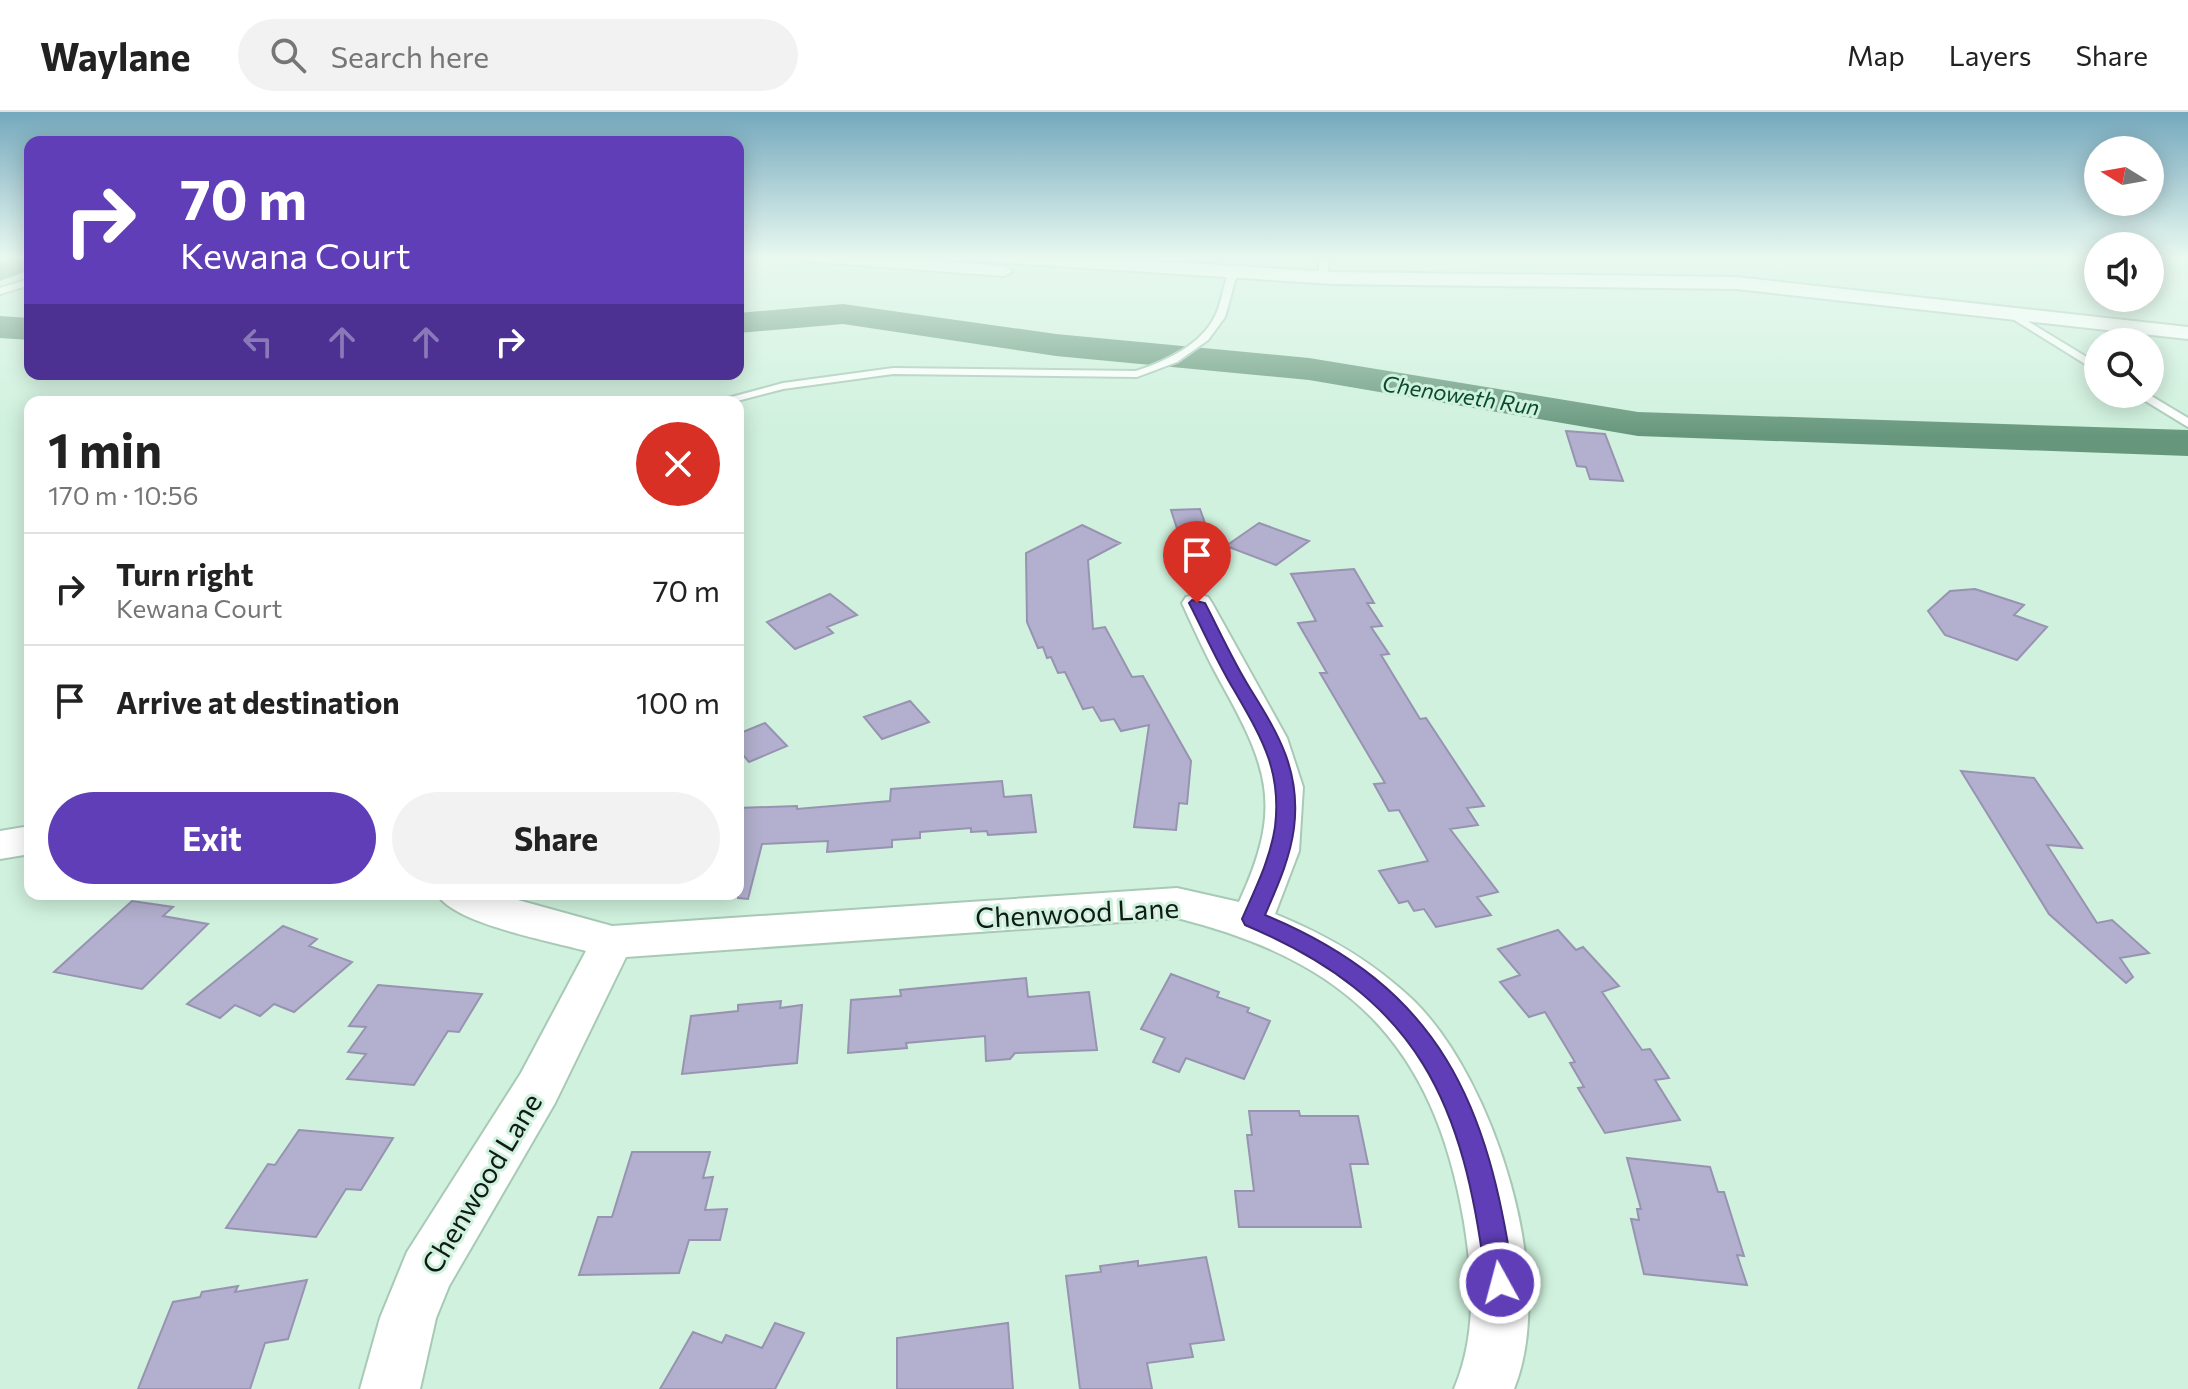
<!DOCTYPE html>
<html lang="en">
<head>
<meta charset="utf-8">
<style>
	body { margin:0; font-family:Commissioner,sans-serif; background:#f2f2f2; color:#222; height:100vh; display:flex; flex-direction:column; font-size:30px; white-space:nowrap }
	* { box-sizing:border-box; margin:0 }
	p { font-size:26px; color:#767676 }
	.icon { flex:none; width:44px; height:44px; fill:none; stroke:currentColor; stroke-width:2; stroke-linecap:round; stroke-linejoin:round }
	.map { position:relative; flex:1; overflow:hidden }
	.drawer { position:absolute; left:24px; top:284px; width:720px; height:504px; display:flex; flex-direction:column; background:#fff; border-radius:16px; box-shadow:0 4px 20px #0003 }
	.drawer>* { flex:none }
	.banner { position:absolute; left:24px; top:24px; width:720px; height:244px; border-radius:16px; box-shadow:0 4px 20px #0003; background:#5f3eb7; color:#fff; overflow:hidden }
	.needle { width:52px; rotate:281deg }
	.fabs { position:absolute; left:2084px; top:24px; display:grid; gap:16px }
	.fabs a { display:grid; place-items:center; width:80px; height:80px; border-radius:50%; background:#fff; box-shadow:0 4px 20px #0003; font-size:40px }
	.pin { position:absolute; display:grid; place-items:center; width:68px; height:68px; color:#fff; margin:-82px -34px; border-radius:50% 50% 50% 0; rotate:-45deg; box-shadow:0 0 8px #0007 }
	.pin .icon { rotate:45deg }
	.me { position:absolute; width:88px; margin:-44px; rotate:353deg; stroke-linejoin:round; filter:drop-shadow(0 0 6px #0008) }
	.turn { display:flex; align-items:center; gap:28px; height:168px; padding:0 24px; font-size:36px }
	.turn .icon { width:104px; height:104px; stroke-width:2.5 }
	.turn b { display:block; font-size:56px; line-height:68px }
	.lanes { display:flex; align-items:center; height:76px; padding:0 24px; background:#0003; justify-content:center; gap:40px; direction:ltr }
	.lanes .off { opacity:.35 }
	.round { display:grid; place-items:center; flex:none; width:84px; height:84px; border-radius:42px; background:#f2f2f2 }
	.overview { display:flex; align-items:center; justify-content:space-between; height:136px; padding:0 24px }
	h1 { font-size:48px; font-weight:700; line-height:60px }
	.button { display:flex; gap:16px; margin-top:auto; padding:16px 24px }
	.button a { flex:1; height:92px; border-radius:48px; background:#5f3eb7; color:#fff; font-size:32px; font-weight:700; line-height:92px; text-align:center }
	.button a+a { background:#f2f2f2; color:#222 }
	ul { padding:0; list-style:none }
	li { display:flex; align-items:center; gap:24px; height:112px; padding:0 24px; border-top:2px solid #e0e0e0 }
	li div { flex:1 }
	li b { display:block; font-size:30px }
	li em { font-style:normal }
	header { display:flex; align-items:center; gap:48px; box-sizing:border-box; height:112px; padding:0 40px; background:#fff; border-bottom:2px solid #e0e0e0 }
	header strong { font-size:38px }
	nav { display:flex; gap:44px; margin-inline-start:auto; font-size:28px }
	.search { width:560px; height:72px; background:#f2f2f2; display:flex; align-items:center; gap:20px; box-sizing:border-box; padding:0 28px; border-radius:44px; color:#767676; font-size:30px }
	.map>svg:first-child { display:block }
</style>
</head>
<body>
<header>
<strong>Waylane</strong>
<div class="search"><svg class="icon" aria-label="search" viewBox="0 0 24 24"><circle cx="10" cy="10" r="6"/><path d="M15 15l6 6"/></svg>Search here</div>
<nav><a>Map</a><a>Layers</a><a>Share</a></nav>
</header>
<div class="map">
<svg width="2188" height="1277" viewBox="0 0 2188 1277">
	<rect width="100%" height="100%" fill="#cff1dd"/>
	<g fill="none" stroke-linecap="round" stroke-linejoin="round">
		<path fill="#66977c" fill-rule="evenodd" d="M9,144H30V158L0,169V148Z
			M843,192L1056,222L1309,246L1638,300L2188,318V344L1638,324L1309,268L1056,244L843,212L738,221V201Z
			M0,204L30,206V228L0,226Z"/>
	</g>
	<path fill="#b3b0cf" stroke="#9793b1" stroke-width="2" d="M1566,319L1605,322L1623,369L1590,367L1586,355L1577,354Z
		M1200,397L1213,434L1183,435L1171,398Z
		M1259,411L1309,429L1276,453L1226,434Z
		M1082,413L1120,431L1088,448L1093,517L1105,515L1132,565L1143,564L1191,649L1187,692L1179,691L1176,718L1134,715L1149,613L1121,619L1114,607L1101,609L1093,595L1083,597L1065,560L1058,561L1051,545L1047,546L1043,535L1038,536L1027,510L1026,441Z
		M1354,457L1374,491H1367L1382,514L1371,515L1389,542L1381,543L1420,607L1426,606L1484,694L1467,696L1478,713L1450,717L1498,780L1477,785L1491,803L1436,815L1424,797L1414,799L1408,789L1399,791L1379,759L1428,749L1399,698L1389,699L1374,672L1385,671L1320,561H1327L1298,511L1316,509L1291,462Z
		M1975,477L2024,493L2014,503L2047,515L2017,548L1945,523L1928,499L1950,479Z
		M830,482L857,503L827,515L833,521L795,537L767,510Z
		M910,589L929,610L882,627L864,605Z
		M765,611L787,634L749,650L738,637V622Z
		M1961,659L2034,666L2082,736L2047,733L2097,811L2112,808L2149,841L2120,846L2133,865L2126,871L2049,802Z
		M1002,669L1004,685L1031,683L1036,720L988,723L987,719L971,720V716L920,720V726L892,728V735L827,740L828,729L762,732L748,787L738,786V696L797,694V697L890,689L891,677Z
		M132,789L173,795L163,804L208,812L142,877L54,860Z
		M283,814L317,827L309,834L352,850L294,900L274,892L260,904L235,893L220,906L187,892Z
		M1558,818L1576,838L1583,835L1619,874L1602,880L1642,938L1650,937L1669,966L1655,968L1680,1008L1605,1021L1578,976L1584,975L1570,951L1575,950L1545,900L1529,905L1500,870L1520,863L1498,837Z
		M1171,862L1219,880L1217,885L1249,896L1247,900L1270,909L1244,967L1186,946L1179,960L1153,950L1165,926L1141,917Z
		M1026,866L1028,885L1089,880L1097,938L1015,941L1010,947L986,949L985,924L906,931L907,936L848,941L851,888L901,884L900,878Z
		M378,873L482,882L459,920L448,919L414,973L347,967L366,942L348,940L366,915L349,914Z
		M781,889L780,896L802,893L797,951L682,962L691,904L738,899V893Z
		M1249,999H1299L1300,1004H1358L1368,1052H1350L1361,1115H1239L1235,1079H1254L1247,1023H1252Z
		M299,1018L393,1026L361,1078L346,1077L316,1125L226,1116L268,1052L275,1053Z
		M632,1040H710L703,1066L713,1065L705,1098L727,1097L720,1128H689L679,1161L579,1163L598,1105H612Z
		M1627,1046L1710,1055L1718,1080H1724L1744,1144L1737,1143L1747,1173L1644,1162L1631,1107L1639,1108L1637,1097H1641Z
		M1206,1145L1224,1228L1190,1232L1193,1245L1147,1251L1152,1277H1080L1066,1164L1101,1160L1100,1154L1138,1149V1154Z
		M307,1168L288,1227L265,1231L250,1277H138L173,1190L200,1185L202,1180L238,1174L235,1180Z
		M775,1211L804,1221L775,1277H660L693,1220L722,1231L726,1223L762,1236Z
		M1008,1211L1013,1277H897V1226Z"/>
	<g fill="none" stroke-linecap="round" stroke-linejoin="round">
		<g stroke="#a8c9b6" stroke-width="4">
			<path id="lane" d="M1320,144H1328V166L1323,169L1318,166Z
				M1229,160L1237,162L1225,205L1208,228L1177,250L1137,265L893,262L783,277L733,290H713L783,271L893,256L1136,259C1166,249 1202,233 1216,202C1222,189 1223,173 1229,160Z
				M30,167V173L0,182V176Z
				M2006,196L2098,252V260L2003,201L2001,199Z
				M2134,282H2148L2188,306V315Z"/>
		</g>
		<g stroke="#a8c9b6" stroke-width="4">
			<path id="street" d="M794,144H879L1004,154L1013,159L1004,164L803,149Z
				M968,144H1069L1333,160L1736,165L2188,215V227L1736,177L1333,172L977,149Z
				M1197,482L1208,485L1212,491L1287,626L1303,675L1299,739L1275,802C1327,823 1372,849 1413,888C1495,968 1558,1169 1514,1277H1454C1477,1222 1473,1167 1464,1110C1434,933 1349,849 1177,806L626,845L555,991L449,1174L436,1206L420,1277H360L380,1206L407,1140L521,961L586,839C551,829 454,812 437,782H496L612,814L1177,776L1239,790C1283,695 1269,657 1220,569C1206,544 1194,517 1182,491L1186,485Z
				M30,714V742L0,747V719Z"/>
		</g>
		<use href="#lane" fill="#fff" fill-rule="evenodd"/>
		<use href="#street" fill="#fff" fill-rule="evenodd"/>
	</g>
	<linearGradient id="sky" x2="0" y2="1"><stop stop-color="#74a8bd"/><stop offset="0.45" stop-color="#e9f9f0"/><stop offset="1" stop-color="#e9f9f0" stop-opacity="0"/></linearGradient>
	<rect width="2188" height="323" fill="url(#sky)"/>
	<path fill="#5f3eb7" stroke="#3e2877" stroke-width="2" d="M1192,488L1205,491C1220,520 1234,551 1251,578C1279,623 1301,660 1294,716C1290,747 1277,775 1265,803C1441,876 1489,992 1514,1171L1510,1181L1500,1185L1490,1181L1486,1171C1464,990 1420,887 1245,813L1242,807C1255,777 1270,748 1275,715C1282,658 1261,625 1234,578C1217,550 1204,520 1189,491Z"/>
	<g text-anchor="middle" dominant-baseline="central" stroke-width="6" stroke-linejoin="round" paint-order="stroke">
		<g font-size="22" font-style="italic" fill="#084a2f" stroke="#cff1dd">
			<text transform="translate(1461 283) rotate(9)">Chenoweth Run</text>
		</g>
		<g font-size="28" fill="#0f1b14" stroke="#cff1dd">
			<text transform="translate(1077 800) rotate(-3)">Chenwood Lane</text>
			<text transform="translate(481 1071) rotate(-59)">Chenwood Lane</text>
		</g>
	</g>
</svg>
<div class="fabs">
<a><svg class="needle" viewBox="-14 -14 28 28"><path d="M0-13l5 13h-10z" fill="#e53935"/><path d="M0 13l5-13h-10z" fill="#767676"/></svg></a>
<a><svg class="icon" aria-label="sound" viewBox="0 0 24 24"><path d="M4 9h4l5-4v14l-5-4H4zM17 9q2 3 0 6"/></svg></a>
<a><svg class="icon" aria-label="search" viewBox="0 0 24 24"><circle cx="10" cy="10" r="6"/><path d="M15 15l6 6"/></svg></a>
</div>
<div class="pin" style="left:1197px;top:491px;background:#d93025"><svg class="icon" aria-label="arrive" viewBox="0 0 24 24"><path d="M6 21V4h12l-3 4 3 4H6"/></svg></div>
<svg class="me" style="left:1500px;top:1171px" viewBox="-20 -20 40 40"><circle r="17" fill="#5f3eb7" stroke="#fff" stroke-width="3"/><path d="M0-11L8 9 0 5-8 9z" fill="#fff"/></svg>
<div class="banner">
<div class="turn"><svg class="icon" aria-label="right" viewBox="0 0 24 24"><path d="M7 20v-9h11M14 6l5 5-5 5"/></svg><div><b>70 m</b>Kewana Court</div></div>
<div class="lanes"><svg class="icon off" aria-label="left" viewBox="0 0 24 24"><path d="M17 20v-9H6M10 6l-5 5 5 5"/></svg><svg class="icon off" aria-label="ahead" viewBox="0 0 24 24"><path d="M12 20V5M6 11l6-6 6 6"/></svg><svg class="icon off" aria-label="ahead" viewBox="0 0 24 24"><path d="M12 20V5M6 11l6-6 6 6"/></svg><svg class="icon" aria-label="right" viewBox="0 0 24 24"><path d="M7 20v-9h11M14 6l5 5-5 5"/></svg></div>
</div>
<section class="drawer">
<div class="overview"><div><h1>1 min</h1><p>170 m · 10:56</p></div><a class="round" style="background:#d93025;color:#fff"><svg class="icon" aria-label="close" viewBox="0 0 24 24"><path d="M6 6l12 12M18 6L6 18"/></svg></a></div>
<ul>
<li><svg class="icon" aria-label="right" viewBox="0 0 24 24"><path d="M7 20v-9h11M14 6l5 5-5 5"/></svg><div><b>Turn right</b><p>Kewana Court</p></div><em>70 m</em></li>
<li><svg class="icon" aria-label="arrive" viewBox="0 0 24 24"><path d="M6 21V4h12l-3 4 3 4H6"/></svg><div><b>Arrive at destination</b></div><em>100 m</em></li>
</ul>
<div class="button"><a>Exit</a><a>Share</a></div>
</section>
</div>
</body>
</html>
